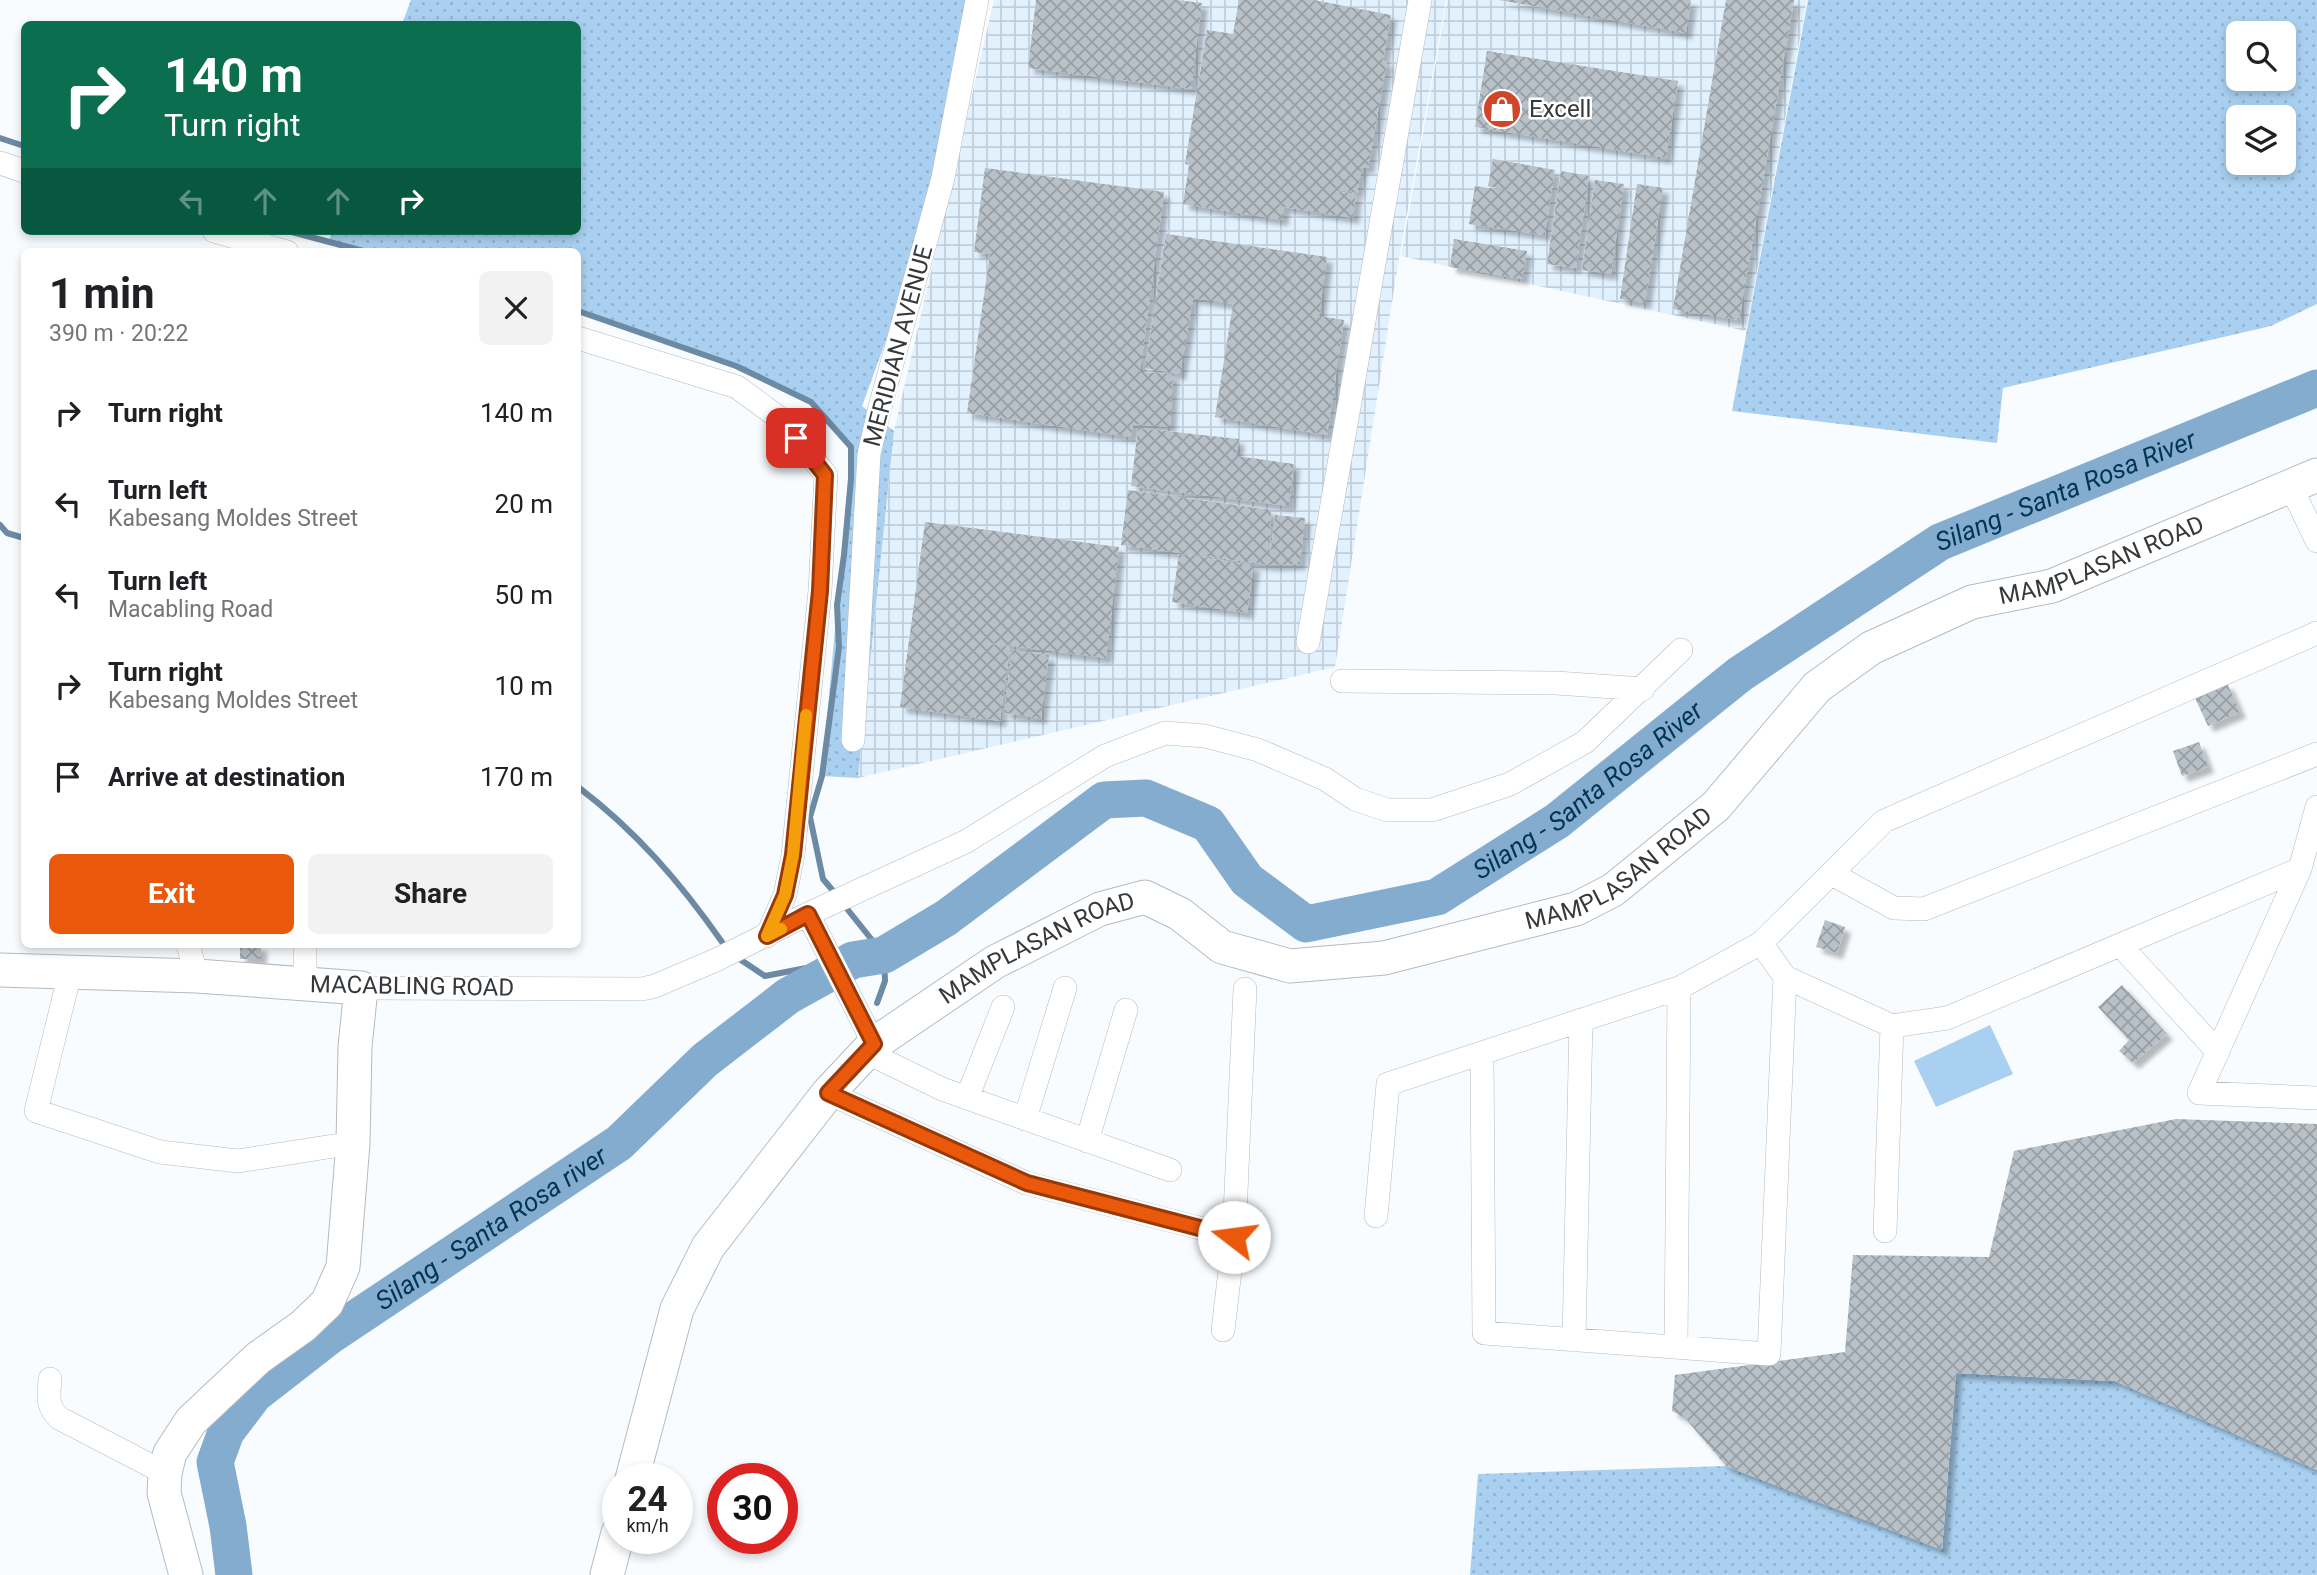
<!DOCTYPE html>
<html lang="en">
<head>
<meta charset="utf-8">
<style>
	body { margin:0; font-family:Roboto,sans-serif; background:#f2f2f2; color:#202124; height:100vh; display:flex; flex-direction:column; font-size:26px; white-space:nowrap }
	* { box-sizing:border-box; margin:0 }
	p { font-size:23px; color:#757577 }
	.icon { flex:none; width:38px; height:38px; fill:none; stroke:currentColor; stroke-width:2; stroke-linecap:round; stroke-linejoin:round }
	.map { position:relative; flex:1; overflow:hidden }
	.sheet { position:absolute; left:21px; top:248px; width:560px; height:700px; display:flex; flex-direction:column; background:#fff; border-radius:10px; box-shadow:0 4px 10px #0003 }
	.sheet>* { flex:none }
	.guide { position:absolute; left:21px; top:21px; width:560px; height:214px; border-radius:10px; box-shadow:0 4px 10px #0003; background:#0b6e4f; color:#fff; overflow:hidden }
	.tools { position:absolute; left:2226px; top:21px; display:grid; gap:14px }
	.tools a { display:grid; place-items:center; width:70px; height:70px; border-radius:10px; background:#fff; box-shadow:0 4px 10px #0003; font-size:35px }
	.speed { position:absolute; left:602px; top:1463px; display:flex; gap:14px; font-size:35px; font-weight:700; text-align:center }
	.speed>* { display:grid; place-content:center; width:91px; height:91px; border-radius:50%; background:#fff; box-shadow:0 4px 10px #0003; line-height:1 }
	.speed small { font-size:18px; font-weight:400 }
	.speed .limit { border:10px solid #d22; background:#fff; color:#111 }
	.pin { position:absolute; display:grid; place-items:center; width:60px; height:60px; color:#fff; margin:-30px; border-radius:14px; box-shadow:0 4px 10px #0006 }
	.me { position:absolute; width:77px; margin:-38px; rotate:285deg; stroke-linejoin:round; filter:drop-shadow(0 0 5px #0008) }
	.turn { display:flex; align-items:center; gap:24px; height:147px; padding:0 28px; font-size:32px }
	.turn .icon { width:91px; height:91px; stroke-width:2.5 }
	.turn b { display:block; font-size:49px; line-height:60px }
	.lanes { display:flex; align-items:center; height:66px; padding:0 28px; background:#0003; justify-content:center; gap:35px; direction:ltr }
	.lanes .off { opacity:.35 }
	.round { display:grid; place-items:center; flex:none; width:74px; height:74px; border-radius:10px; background:#f2f2f2 }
	.headline { display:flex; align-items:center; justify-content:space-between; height:119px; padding:0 28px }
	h1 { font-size:42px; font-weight:700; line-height:52px }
	.button { display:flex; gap:14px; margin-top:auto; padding:14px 28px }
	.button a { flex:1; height:80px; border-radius:10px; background:#ea580c; color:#fff; font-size:28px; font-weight:700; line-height:80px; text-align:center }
	.button a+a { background:#f2f2f2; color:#202124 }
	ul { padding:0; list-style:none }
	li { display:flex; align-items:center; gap:21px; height:91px; padding:0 28px }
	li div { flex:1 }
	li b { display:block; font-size:26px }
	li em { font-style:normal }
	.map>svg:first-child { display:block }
</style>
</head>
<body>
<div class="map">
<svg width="2317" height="1575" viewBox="0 0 2317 1575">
	<defs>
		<pattern id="industrial-grid" width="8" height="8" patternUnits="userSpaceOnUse" patternTransform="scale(1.75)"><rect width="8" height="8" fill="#e2f1fe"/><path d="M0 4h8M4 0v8" fill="none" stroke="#c2cfdb"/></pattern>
		<pattern id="grass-dots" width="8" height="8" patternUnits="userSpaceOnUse" patternTransform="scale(1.75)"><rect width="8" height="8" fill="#a9d0f0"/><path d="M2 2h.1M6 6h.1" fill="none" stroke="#92b3cf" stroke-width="1.8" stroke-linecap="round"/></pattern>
		<pattern id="building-cross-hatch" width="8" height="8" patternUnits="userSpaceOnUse" patternTransform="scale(1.75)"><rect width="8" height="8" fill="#b9c1c8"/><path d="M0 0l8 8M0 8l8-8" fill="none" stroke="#979ea4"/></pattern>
		<filter id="shadow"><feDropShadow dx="6" dy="6" stdDeviation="2" flood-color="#0004"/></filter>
	</defs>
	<rect width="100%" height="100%" fill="#f8fcff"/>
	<path fill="url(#industrial-grid)" d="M994,0H1446L1399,258L1335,667L858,778L894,431Z
		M1447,0H1807L1746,331L1401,256Z"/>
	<path fill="url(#grass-dots)" fill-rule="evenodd" d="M411,0H974L945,179L862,406L894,431L858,778L822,776L851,447L811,402L736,366L578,311V252H367L329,242L332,231H578V24H402Z
		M1808,0H2317V304L2271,326L2003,388L1997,443L1732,411ZM2238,33H2284V79H2238ZM2238,117H2284V163H2238Z
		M1956,1373L2115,1381L2317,1470V1575H1470L1478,1474L1726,1466L1942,1549Z"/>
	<path fill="#a9d0f0" d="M1990,1025L2013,1074L1936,1107L1914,1061Z"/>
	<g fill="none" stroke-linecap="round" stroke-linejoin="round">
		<path stroke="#6c8aa3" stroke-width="6" d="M0,138L24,146
			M288,231L367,252
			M578,311L736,366L811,402L851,447V479L844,555L837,605L839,647L822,776L810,817L823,879L834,892
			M0,525L7,533L24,538
			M578,787C636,831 680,882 722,942
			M844,905L884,955L885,981L877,1003
			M738,958L765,976L827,964
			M838,962L884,955"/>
		<path stroke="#83accf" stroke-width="37" id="s1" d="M234,1575L228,1526L215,1462L226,1432L254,1395L331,1335L619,1143L705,1060L788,996L853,960L884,955L946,918L1104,800L1146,798L1208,824L1247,880L1306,924L1437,897L1557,821L1740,674L1940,542L2317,388"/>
	</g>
	<path fill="url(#building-cross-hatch)" filter="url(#shadow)" d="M1036,0H1177L1202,3L1191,89L1028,68Z
		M1239,0H1314L1391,15L1383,61L1387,62L1368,168L1362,167L1357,193L1339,190L1338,192L1356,194L1353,218L1284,207L1282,220L1183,204L1189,165L1185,164L1207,30L1233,34Z
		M1499,0H1691L1686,33Z
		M1726,0H1794L1739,320L1673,309Z
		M1487,51L1678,81L1666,158L1475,127Z
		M1493,159L1555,170L1545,235L1469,224L1475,186L1515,192L1488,186Z
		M985,168L1164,192L1140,372L1173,374L1170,427L1133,424L1131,437L967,413L990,254L974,252Z
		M1561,171L1589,176L1576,268L1547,264Z
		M1595,180L1624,184L1611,274L1582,270Z
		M1637,184L1663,188L1645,303L1620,299Z
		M1166,234L1327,257L1319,316L1344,320L1327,435L1215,417L1233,304L1193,298L1180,374L1145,368Z
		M1454,239L1527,251L1522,279L1450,267Z
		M1138,428L1239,439L1236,456L1294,464L1289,506L1131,486Z
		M1128,490L1271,510L1270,559L1275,515L1305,518L1300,564L1270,565L1121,545Z
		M925,522L1119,547L1106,658L974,641L1010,647L1000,721L900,707Z
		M1179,554L1254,565L1247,613L1172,602Z
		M1012,650L1049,655L1041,718L1004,713Z
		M2227,683L2240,712L2208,726L2195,698Z
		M2199,742L2208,767L2182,776L2173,751Z
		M1825,920L1845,927L1837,953L1816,947Z
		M240,945H261V959H240Z
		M2122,985L2167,1034L2133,1063L2119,1051L2129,1040L2098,1007Z
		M2176,1119L2317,1124V1470L2115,1381L1956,1373L1942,1550L1726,1466L1685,1418L1672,1411L1675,1375L1845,1352L1853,1255L1989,1257L2014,1151Z"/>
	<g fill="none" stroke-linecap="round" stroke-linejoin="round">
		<g stroke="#b3bbc2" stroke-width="24">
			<path id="street" d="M0,163L24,171
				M214,231L287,252
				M578,338L737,387L782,420L826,475L820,591L793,855L785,895L767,936
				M2290,485L2317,541
				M1308,642L1420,0
				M1342,681L1556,683L1643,689
				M853,740L869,454L880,407L943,178L977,0
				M2317,807L2300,869L2199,1093L2317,1098
				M1832,874L1894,908L1924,909L2317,754
				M808,914L874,1044
				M188,945L197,976
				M2121,946L2218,1052
				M70,973L36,1111L160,1152L238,1161L353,1143
				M1785,977L1892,1026L1947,1018L2300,869
				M305,984V945
				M361,988L642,989L655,986L716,960L808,914L965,842L1105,756L1165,733L1205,736L1258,750L1325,779L1355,799L1387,810H1432L1510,784L1585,742L1681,650
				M866,1052L942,1089L1170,1170
				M1482,1053L1484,1333L1769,1354L1785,977L1761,943
				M828,1093L1026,1183L1234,1237L1223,1330
				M967,1098L1003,1007
				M1025,1119L1065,988
				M1087,1141L1126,1010
				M1376,1216L1388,1084L1679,988L1761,943L1884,821L2317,633
				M1885,1231L1892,1026
				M1234,1237L1245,989
				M1574,1340L1581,1020
				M1676,1347L1679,988
				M50,1379C49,1396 46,1405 59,1418L165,1473"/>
		</g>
		<g stroke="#b3bbc2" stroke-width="35">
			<g id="secondary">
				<path d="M0,970L197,976L361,988L355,1047L353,1143L343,1267L327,1303L303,1326L258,1358L191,1421L170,1453L165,1473L164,1493L186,1575"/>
				<path id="s2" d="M632,1479L677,1309L708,1247L828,1093L874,1044L995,962L1100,909L1145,897L1180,914L1222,947L1290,966L1384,958L1576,909L1613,890L1716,806L1817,687L1871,648L1972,602L2052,586L2317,475"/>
				<path d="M607,1575L618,1533"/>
			</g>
		</g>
		<use href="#street" stroke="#fff" stroke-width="23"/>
		<use href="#secondary" stroke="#fff" stroke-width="33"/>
	</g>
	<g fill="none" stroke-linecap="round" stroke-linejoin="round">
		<g stroke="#983908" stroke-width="18">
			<path id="route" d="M796,438L825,475L820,591L793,855L785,895L767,936L808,914L874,1044L828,1093L1027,1183L1234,1237"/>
		</g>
		<use href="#route" stroke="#ea580c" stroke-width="12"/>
		<path stroke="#f59e0b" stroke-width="12" d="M781,929L767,936L785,895L793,855L806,715"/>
	</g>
	<defs>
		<g id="shop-disc" transform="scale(2.0125)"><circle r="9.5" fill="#d04628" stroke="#fff"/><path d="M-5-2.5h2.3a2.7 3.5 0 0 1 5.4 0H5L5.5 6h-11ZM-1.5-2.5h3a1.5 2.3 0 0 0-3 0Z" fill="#fff"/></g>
	</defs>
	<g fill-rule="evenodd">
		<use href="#shop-disc" x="1502" y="109"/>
	</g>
	<g text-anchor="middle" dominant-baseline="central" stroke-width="5" stroke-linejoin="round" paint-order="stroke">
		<g font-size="24" fill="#36393c" stroke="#fff" text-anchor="start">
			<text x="1529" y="109">Excell</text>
		</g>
		<g font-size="24" fill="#36393c" stroke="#fff">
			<text transform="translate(898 346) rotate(-75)">MERIDIAN AVENUE</text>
			<text stroke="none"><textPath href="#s2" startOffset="1918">MAMPLASAN ROAD</textPath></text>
			<text stroke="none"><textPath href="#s2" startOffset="1330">MAMPLASAN ROAD</textPath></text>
			<text stroke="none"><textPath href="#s2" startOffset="698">MAMPLASAN ROAD</textPath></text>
			<text transform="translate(412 986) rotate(1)">MACABLING ROAD</text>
		</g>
		<g font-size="26" font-style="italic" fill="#003556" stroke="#fff">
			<text stroke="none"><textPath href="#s1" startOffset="2373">Silang - Santa Rosa River</textPath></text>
			<text stroke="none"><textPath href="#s1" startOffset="1806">Silang - Santa Rosa River</textPath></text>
			<text stroke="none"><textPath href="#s1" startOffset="483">Silang - Santa Rosa river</textPath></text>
		</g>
	</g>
</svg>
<div class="tools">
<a><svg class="icon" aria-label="search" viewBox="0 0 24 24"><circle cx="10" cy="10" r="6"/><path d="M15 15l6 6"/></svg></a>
<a><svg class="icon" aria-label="layers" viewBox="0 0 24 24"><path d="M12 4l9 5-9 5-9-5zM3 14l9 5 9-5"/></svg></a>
</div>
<div class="speed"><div>24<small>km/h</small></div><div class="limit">30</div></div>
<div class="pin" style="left:796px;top:438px;background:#d93025"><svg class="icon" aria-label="arrive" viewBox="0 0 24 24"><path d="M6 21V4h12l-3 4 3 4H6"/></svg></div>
<svg class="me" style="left:1234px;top:1237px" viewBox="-20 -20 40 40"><circle r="19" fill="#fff"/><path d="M0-13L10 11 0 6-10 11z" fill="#ea580c"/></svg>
<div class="guide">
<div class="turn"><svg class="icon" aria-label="right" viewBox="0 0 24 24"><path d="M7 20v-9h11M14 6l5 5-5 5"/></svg><div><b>140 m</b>Turn right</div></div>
<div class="lanes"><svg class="icon off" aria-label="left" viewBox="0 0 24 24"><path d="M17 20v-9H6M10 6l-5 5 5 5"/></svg><svg class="icon off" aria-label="ahead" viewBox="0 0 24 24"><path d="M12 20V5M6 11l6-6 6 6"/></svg><svg class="icon off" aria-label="ahead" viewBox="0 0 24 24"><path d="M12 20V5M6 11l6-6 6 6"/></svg><svg class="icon" aria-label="right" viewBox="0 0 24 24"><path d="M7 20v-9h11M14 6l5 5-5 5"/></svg></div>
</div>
<section class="sheet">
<div class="headline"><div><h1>1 min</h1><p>390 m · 20:22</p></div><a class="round"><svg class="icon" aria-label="close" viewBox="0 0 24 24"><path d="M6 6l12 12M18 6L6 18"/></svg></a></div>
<ul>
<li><svg class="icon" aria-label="right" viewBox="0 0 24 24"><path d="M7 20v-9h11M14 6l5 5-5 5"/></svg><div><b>Turn right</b></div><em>140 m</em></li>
<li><svg class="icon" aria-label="left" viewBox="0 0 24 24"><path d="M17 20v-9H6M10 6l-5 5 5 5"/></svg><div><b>Turn left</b><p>Kabesang Moldes Street</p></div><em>20 m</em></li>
<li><svg class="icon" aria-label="left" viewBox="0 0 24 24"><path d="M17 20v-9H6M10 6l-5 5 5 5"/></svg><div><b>Turn left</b><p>Macabling Road</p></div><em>50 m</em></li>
<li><svg class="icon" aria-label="right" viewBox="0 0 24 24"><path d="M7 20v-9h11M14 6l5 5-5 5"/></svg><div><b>Turn right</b><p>Kabesang Moldes Street</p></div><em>10 m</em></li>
<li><svg class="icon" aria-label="arrive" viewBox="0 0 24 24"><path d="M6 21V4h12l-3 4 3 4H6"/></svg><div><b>Arrive at destination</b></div><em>170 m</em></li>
</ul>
<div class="button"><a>Exit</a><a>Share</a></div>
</section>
</div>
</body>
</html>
